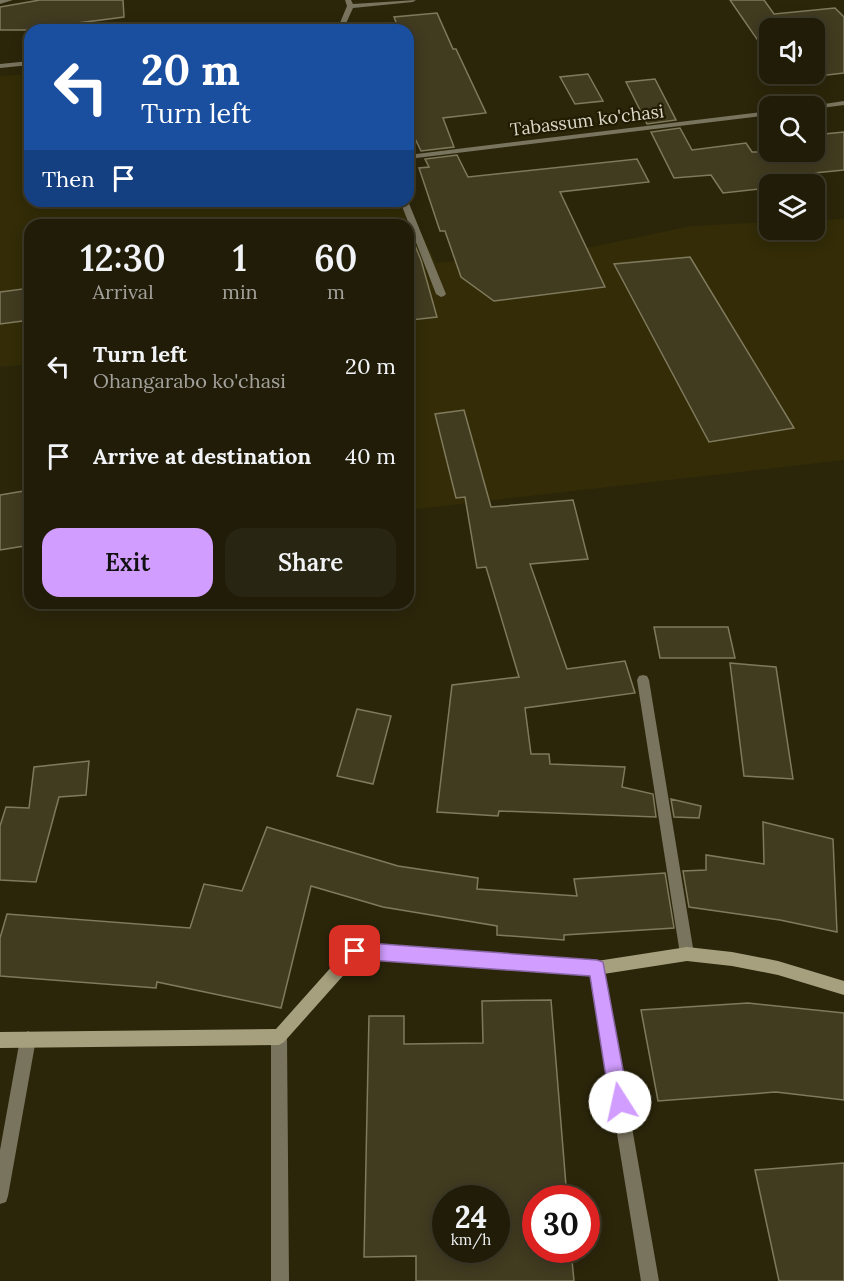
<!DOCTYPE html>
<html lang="en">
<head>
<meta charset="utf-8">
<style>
	body { margin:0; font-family:Lora,serif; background:#282512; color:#f1f3f6; height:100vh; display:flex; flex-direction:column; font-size:22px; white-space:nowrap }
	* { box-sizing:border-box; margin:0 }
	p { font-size:20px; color:#a2a19c }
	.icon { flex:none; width:33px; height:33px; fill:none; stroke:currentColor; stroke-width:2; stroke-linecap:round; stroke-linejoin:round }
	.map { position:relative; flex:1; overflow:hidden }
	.drawer { position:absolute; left:24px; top:219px; width:390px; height:390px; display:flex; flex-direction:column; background:#201c08; border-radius:18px; box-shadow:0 3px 15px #0003,0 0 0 2px #3d3a29 }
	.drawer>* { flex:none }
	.banner { position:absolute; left:24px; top:24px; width:390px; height:183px; border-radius:18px; box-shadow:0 3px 15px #0003,0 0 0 2px #3d3a29; background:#1a4fa0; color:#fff; overflow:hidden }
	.buttons { position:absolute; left:759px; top:18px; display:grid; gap:12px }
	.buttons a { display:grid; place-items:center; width:66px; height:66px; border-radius:12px; background:#201c08; box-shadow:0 3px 15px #0003,0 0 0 2px #3d3a29; font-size:30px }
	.speed { position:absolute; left:432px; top:1185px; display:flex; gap:12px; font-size:30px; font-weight:700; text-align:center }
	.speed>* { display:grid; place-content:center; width:78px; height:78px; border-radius:50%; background:#201c08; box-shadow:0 3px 15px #0003,0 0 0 2px #3d3a29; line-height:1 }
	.speed small { font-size:15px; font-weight:400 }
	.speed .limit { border:9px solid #d22; background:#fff; color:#111 }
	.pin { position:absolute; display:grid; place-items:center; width:51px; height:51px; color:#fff; margin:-26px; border-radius:12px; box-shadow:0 3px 9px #0006 }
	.me { position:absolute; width:66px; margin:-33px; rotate:350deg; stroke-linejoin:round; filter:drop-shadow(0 0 4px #0008) }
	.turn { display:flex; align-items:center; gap:21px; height:126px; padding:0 18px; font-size:27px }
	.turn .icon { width:78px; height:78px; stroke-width:2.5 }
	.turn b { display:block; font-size:42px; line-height:51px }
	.then { display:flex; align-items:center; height:57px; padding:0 18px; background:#0003; gap:12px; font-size:22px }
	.eta { display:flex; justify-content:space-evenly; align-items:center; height:102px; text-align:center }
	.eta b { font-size:36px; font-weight:600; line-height:42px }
	.cta { display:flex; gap:12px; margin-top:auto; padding:12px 18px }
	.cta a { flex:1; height:69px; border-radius:18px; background:#d19dfe; color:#111; font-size:24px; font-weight:600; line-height:69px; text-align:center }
	.cta a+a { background:#282512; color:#f1f3f6 }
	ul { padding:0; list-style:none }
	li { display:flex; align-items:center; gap:18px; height:90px; padding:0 18px }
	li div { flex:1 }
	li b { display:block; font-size:22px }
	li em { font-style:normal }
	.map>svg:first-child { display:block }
</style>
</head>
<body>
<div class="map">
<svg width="844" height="1281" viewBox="0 0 844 1281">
	<rect width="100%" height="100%" fill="#2b260a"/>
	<path fill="#332c07" d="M30,74V201H405L436,263L587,248L691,226L769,222L770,230H814L815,220L844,219V460L408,510V225H30V364L0,367V76Z"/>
	<path fill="#413b20" stroke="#807a5d" stroke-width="1.5" fill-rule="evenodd" d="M40,0H123L124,17L47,27V30H0V7Z
		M730,0H764L774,14L835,8L844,17V73L784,80L780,74H814V28H770V58Z
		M437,13L453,49H456L486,113L443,118L454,147L421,151L408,124V59H410L408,30H399L394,17Z
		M588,74L603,101L575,104L560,77Z
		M655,79L676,120L647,124L626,82Z
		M680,128L692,150L746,143L752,152H814V135L844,132V170L795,175L800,184H770V210L759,189L723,193L711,175L674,178L651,132Z
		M457,155L468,177L637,159L649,182L560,192L605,287L494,301L461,277L445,231H440L419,168L429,167L425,159Z
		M414,243L421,260L437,317L411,320L408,307V244Z
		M690,257L794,428L709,442L614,264Z
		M30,288V320L0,324V292Z
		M464,410L491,507L573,500L588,559L530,564L567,669L625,661L635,693L525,708L531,754H549L550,764L625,767L622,787L653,794L656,817L499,811L498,816L437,812L452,685L519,677L486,567L477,568L465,497L456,498L435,414Z
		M30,490V545L0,550V495Z
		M654,627H728L735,658H660Z
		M730,663L776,667L793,779L744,776Z
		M357,709L391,716L373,784L337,776Z
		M89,761L86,795L59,797L36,882L0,880V826L6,807L29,808L34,767Z
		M671,799L701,806L699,818L674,817Z
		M763,822L833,839L837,932L780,920L689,907L683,871L706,870V855L764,864Z
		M267,827L398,866L478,878L477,889L577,896L574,879L665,873L674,928L564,935V940L497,935V926L383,907L311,886L281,1008L157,982L156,988L0,976V938L7,914L190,928L204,884L242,891Z
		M551,1000L567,1198H536V1250H571L574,1281H416V1256L364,1257L369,1016H404V1044L483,1043L482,1001ZM446,1198H496V1250H446Z
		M748,1003L844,1013V1100L776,1092L658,1101L641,1010Z
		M844,1163V1281H779L755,1170Z"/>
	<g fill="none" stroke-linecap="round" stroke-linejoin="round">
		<path fill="#78745e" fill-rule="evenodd" d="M279,1029L284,1032L287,1037L289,1281H271V1037L274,1032Z
			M28,1031L33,1034L36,1039L8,1196L6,1202L0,1204V1150L20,1039L23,1034Z"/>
		<path fill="#78745e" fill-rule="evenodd" d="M0,0H13L0,4Z
			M345,0H351L353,4L416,0L413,2L353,8L343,30H337L347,6Z
			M30,61V65L0,68V64Z
			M844,101V105L814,109V106H811Z
			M770,111V115L408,159V155Z
			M400,201H408L446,294L444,296L441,297L436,294Z
			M643,675L647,676L649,680L694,954L692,959L687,961L682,959L680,954L637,680L639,676Z
			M597,961L602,963L604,968L659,1281H641L590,968L592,963Z"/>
		<path fill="#a7a07e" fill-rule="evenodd" d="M355,944L597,961L687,947L732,952L778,961L844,981V995L778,975L732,966L687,961L597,975L358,959L284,1042L279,1045L0,1048V1032L276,1029L350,946Z"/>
	</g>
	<path fill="#d19dfe" stroke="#8866a5" stroke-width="1.5" d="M355,942L597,960L603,962L629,1102L626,1109L620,1111L613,1109L610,1102L590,976L355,959L349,957L347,951L349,945Z"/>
	<g text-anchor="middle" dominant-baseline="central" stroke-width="4.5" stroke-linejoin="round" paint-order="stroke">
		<g font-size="18" fill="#dbd8c9" stroke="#211c02">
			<text transform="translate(587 120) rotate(-7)">Tabassum ko'chasi</text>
		</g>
	</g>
</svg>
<div class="buttons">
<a><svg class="icon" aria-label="sound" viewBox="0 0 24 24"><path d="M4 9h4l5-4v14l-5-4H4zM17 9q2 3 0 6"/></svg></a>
<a><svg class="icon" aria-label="search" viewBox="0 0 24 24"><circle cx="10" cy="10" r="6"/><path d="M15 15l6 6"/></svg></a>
<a><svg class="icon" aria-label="layers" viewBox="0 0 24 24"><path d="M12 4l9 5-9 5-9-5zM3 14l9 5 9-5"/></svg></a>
</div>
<div class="speed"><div>24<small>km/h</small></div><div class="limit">30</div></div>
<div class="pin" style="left:355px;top:951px;background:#d93025"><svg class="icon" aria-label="arrive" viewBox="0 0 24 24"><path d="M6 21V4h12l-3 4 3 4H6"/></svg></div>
<svg class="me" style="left:620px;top:1102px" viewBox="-20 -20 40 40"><circle r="19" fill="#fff"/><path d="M0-13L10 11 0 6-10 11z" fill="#d19dfe"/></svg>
<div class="banner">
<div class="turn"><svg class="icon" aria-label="left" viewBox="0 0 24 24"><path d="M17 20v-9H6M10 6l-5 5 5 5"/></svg><div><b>20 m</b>Turn left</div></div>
<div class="then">Then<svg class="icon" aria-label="arrive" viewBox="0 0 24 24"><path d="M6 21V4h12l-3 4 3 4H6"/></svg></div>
</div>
<section class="drawer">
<div class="eta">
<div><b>12:30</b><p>Arrival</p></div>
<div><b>1</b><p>min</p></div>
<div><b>60</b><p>m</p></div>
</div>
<ul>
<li><svg class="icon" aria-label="left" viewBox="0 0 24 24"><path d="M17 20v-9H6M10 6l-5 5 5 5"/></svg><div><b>Turn left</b><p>Ohangarabo ko'chasi</p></div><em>20 m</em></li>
<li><svg class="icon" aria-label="arrive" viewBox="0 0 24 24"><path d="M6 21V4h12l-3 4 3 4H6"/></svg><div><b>Arrive at destination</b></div><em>40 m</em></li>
</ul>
<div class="cta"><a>Exit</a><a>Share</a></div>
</section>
</div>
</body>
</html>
